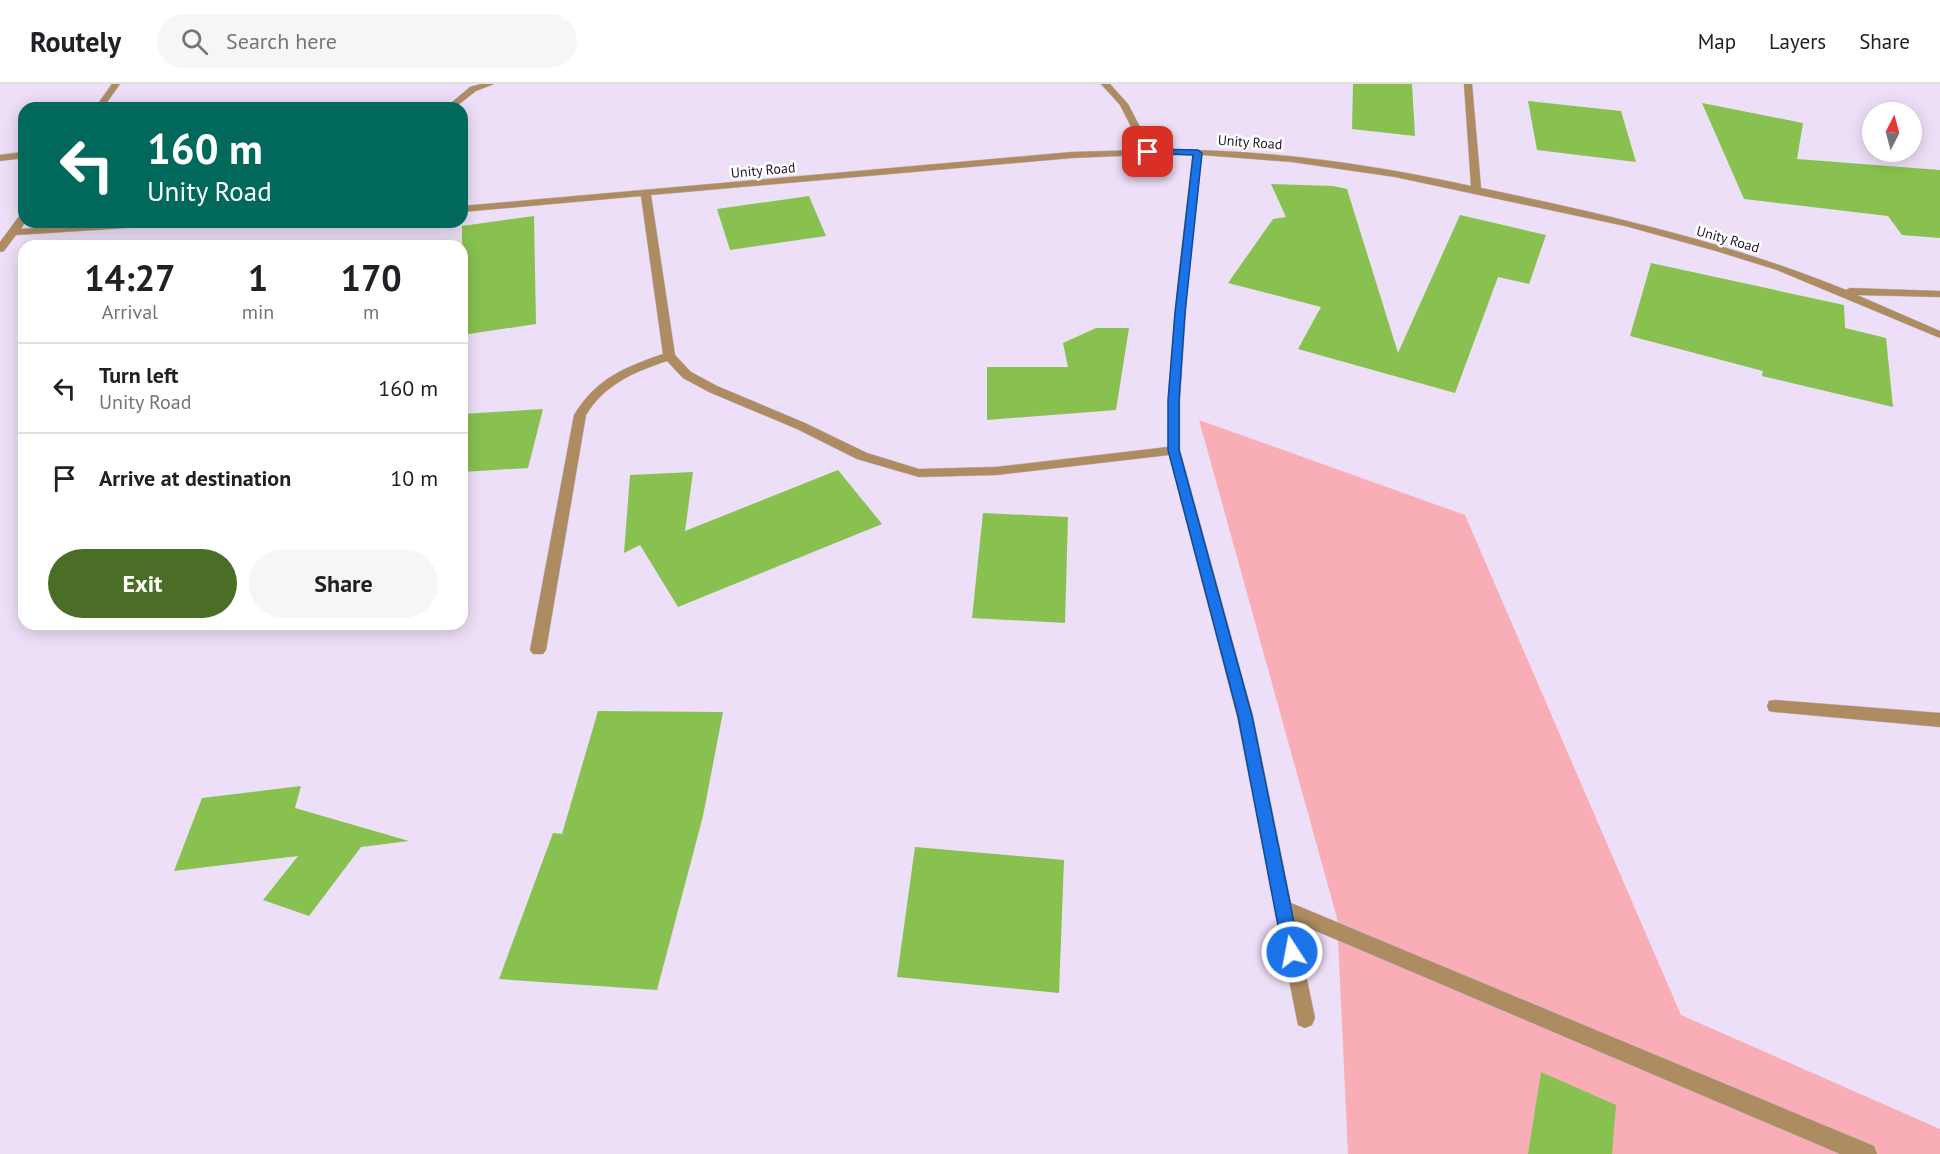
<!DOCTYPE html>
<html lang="en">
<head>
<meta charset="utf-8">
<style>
	body { margin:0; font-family:"PT Sans",sans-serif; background:#f6f6f6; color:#202124; height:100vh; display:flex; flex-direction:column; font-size:22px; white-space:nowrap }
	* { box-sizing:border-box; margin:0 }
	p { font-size:20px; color:#757577 }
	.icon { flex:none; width:33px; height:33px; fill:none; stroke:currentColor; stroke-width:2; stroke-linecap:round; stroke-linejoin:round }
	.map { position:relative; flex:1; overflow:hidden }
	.sheet { position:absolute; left:18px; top:156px; width:450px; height:390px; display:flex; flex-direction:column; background:#fff; border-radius:18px; box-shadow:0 3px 15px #0003 }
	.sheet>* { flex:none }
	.banner { position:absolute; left:18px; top:18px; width:450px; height:126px; border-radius:18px; box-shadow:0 3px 15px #0003; background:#00695c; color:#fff; overflow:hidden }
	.needle { width:39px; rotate:6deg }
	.tools { position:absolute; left:1862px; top:18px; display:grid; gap:12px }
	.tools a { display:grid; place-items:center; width:60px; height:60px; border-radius:50%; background:#fff; box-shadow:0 3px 15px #0003; font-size:30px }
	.pin { position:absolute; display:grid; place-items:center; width:51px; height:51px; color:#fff; margin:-26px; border-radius:12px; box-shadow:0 3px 9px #0006 }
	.me { position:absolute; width:66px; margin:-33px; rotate:349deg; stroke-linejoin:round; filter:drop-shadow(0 0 4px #0008) }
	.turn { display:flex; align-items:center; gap:21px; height:126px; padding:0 30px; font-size:27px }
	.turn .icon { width:78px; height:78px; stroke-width:2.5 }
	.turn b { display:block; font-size:42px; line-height:51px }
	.eta { display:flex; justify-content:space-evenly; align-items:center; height:102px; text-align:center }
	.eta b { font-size:36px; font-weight:700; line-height:42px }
	.cta { display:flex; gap:12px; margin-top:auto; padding:12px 30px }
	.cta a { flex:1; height:69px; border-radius:36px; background:#4b6e26; color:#fff; font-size:24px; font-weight:700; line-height:69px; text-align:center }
	.cta a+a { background:#f6f6f6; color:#202124 }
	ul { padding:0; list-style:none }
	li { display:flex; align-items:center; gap:18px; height:90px; padding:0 30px; border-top:2px solid #e0e0e0 }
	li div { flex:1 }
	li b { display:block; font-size:22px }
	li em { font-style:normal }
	header { display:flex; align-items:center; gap:36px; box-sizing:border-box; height:84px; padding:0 30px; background:#fff; border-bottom:2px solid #e0e0e0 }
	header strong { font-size:28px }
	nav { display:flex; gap:33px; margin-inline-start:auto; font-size:21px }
	.search { width:420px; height:54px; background:#f6f6f6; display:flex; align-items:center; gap:15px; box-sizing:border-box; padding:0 21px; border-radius:33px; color:#757577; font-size:22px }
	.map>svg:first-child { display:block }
</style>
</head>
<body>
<header>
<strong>Routely</strong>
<div class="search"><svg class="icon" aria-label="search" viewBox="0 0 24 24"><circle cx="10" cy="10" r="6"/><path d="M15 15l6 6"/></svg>Search here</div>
<nav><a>Map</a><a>Layers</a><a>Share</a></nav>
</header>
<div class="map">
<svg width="1940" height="1070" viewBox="0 0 1940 1070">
	<rect width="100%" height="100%" fill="#eddff7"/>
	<path fill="#f9aeb7" d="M1199,336L1465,431L1681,931L1940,1045V1070H1348L1337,834Z"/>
	<path fill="#88c14f" d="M1353,0H1412L1415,52L1352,45Z
		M1528,17L1621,27L1636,78L1537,66Z
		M1702,19L1803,39L1797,75L1940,86V154L1902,151L1888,132L1744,115Z
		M1271,100L1333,102L1347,105L1398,269L1460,131L1546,151L1529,200L1498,193L1455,309L1298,265L1321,223L1228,199L1273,135L1286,133Z
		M809,112L826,152L730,166L717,125Z
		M534,132L536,240L462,251V142Z
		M1651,179L1844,221L1845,244L1886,254L1893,323L1762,292L1763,287L1630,252Z
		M1096,244H1129L1116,326L987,336V283H1068L1063,259Z
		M543,325L528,384L462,388V330Z
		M838,386L882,440L678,523L640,461L624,469L630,391L693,388L685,447Z
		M983,429L1068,433L1065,539L972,534Z
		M598,627L723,628L703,732L657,906L499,895L553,749L562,750Z
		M301,702L295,724L409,757L361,763L309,832L263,816L298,772L174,787L202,714Z
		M915,763L1064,776L1059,909L897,893Z
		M1541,988L1616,1021L1612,1070H1528Z"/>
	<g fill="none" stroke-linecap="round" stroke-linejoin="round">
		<g stroke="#c8bad2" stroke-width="1">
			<path id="service" d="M1775,616L1940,629V643L1775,628L1769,627L1767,622L1769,617Z"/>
		</g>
		<g stroke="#c8bad2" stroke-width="1">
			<path id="minor" d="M112,0H120L103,24H95Z
				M481,0H494L476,7L454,24H445L470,3Z
				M1101,0H1110L1128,20L1152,66C1259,64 1366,79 1471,102L1464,0H1472L1481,104C1605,130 1728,158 1846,206L1850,204L1940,207V213L1857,211L1940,247V254L1777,186L1716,167L1625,142L1395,93L1292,78L1202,71L1187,207L1180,316V366L1253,632L1291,819L1874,1062L1877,1070H1840L1295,838L1315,934L1312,941L1305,944L1298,941L1237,632L1169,371L996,391L919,393L857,375L797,345L709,308L683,294L667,277C634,288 605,300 586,331L546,566L543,570H533L530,566L574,331C597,294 623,284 663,270L641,112L462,128V122L1072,68L1143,66L1120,21ZM1142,71H1193C1181,168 1168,265 1168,363L996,383L919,385L867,369L805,339L717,302L691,288L675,271L651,111L1072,74Z
				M24,68V74L0,77V71Z
				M24,130L25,138L21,145L124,138H178L173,141L16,151L4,167L0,168V158L20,131Z"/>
		</g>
		<use href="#service" fill="#ae8c62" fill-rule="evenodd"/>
		<use href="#minor" fill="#ae8c62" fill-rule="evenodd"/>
	</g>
	<path fill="#1a73e8" stroke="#114b97" stroke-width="1.5" d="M1148,65L1198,66L1202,69L1185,229L1179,316V366L1252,632L1300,868L1298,874L1292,877L1286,874L1283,868L1238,632L1168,366V316L1175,229L1193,71L1145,69V66Z"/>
	<g text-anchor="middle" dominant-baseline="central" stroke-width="5" stroke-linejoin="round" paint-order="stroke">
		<g font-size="14" fill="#22142a" stroke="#fff">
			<text transform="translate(1250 58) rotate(4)">Unity Road</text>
			<text transform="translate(763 86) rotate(-5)">Unity Road</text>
			<text transform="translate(1728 155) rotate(16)">Unity Road</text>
		</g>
	</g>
</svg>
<div class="tools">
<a><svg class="needle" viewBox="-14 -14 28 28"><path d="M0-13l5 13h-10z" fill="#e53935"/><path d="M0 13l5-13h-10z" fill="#757577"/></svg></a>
</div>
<div class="pin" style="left:1148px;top:68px;background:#d93025"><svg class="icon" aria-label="arrive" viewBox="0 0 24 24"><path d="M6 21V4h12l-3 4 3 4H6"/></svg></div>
<svg class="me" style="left:1292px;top:868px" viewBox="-20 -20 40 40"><circle r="17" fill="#1a73e8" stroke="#fff" stroke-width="3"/><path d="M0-11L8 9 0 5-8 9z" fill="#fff"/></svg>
<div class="banner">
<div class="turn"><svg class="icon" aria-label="left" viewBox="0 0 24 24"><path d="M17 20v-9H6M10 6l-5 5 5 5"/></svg><div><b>160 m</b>Unity Road</div></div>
</div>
<section class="sheet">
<div class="eta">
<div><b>14:27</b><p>Arrival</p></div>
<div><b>1</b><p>min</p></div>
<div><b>170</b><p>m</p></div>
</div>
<ul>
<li><svg class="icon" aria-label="left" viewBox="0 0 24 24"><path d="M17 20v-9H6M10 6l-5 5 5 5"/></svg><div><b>Turn left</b><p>Unity Road</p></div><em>160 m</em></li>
<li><svg class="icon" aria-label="arrive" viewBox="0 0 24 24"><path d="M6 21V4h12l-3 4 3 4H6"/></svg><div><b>Arrive at destination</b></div><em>10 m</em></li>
</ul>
<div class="cta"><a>Exit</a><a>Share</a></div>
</section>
</div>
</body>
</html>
